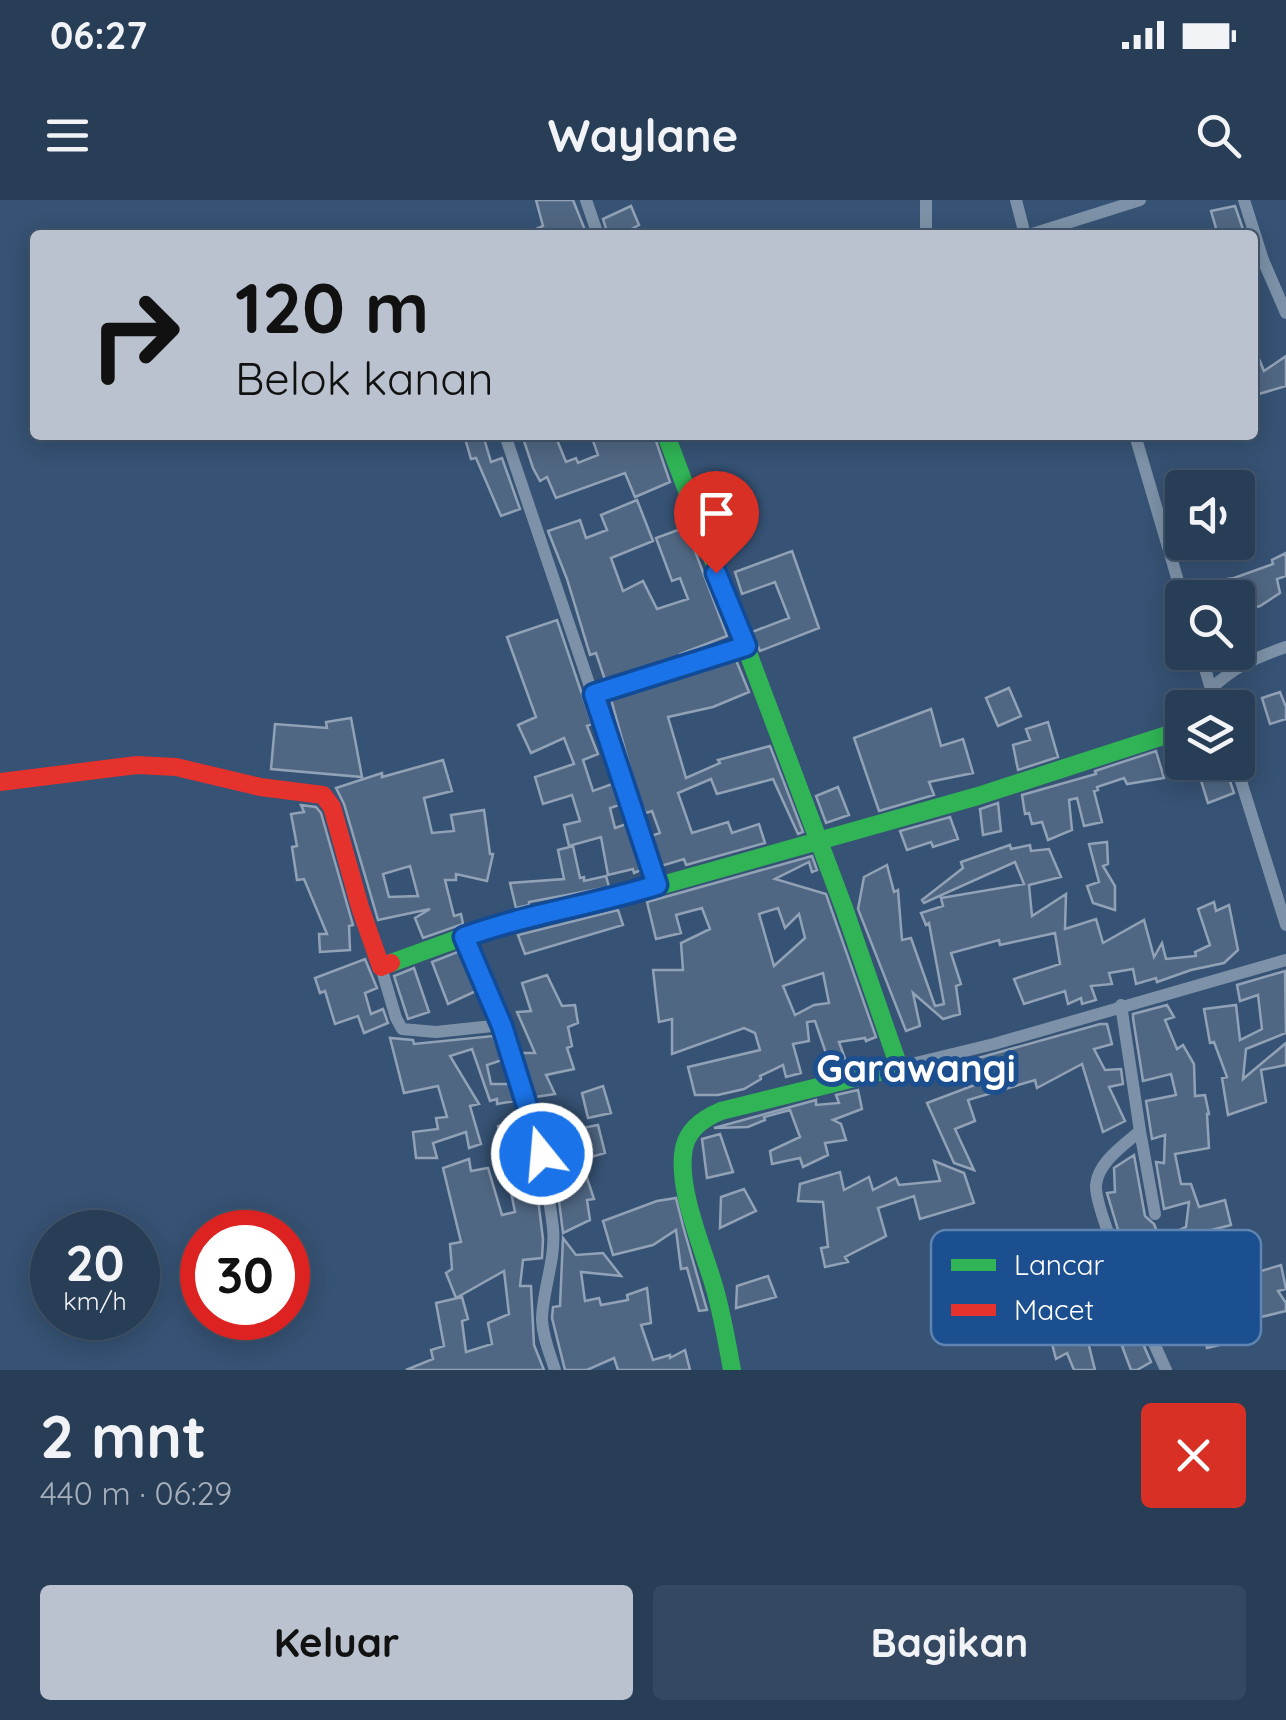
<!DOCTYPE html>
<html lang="id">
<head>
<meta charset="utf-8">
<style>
	body { margin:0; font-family:Quicksand,sans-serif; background:#344961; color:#f1f3f6; height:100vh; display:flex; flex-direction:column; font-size:38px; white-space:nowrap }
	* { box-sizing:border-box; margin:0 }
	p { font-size:32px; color:#a5aeba }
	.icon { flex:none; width:55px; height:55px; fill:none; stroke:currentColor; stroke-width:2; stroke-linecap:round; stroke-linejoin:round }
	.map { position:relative; height:1170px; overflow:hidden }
	.details { display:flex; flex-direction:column; background:#283e57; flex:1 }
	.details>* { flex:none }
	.banner { position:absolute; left:30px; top:30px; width:1228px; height:210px; border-radius:10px; box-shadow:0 5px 25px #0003,0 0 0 2px #44576d; background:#b9c2ce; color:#111; overflow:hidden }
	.fabs { position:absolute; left:1165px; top:270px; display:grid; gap:20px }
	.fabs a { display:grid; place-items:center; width:90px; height:90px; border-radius:10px; background:#283e57; box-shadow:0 5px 25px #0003,0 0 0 2px #44576d; font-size:50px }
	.speed { position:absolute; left:30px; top:1010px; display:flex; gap:20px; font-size:50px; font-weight:700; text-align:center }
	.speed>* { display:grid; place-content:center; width:130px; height:130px; border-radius:50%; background:#283e57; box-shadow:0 5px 25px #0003,0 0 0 2px #44576d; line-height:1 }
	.speed small { font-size:25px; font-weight:400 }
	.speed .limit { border:15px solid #d22; background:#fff; color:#111 }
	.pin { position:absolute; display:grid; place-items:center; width:85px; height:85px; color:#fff; margin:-102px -42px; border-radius:50% 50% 50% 0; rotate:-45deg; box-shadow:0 0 10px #0007 }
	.pin .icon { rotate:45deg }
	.me { position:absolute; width:110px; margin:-55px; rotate:343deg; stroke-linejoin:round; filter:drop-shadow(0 0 8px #0008) }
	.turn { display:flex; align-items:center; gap:35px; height:210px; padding:0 40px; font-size:45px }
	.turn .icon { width:130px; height:130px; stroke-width:2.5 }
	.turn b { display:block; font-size:70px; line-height:85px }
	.round { display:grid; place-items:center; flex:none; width:105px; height:105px; border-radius:10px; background:#344961 }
	.summary { display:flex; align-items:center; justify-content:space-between; height:170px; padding:0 40px }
	h1 { font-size:60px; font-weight:700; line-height:75px }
	.action { display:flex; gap:20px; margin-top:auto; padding:20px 40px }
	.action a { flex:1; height:115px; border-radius:10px; background:#b9c2ce; color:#111; font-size:40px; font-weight:700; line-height:115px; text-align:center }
	.action a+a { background:#344961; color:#f1f3f6 }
	.status { display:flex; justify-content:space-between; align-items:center; height:70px; padding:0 50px; background:#283e57; direction:ltr }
	.status svg { height:28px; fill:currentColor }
	header { display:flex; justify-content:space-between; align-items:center; height:130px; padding:0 40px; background:#283e57; font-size:45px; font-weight:700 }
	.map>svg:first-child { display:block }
</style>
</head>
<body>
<div class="status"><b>06:27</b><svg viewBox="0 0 49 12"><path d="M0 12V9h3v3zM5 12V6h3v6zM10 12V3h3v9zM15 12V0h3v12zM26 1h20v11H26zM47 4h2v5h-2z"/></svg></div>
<header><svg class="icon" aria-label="menu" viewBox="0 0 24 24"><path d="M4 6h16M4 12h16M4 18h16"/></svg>Waylane<svg class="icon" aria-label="search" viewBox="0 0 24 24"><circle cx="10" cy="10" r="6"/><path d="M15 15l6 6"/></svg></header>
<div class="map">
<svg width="1286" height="1170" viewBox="0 0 1286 1170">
	<rect width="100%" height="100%" fill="#365274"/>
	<path fill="#506783" stroke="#92a2b6" stroke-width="2.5" fill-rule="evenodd" d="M536,0H573L587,35H523L543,26Z
		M631,6L639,25L620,35H608L603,19Z
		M1235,6L1245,35H1218L1211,11Z
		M1252,142L1264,171L1286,156V186L1252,196Z
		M464,235H483L491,262L502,258L520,309L501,316L476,258L471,259Z
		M522,235H555L566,262L576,258L578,263L598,255L591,235H654L670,282L635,297L625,273L556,298L547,277L540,281L533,268Z
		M637,300L653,341L611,358L623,391L643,381L657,409L688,399L680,378L672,381L656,338L686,327L727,436L680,454V456L605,480L596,453L590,455L567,379L548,331L580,320L586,338L607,330L601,315Z
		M792,351L819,428L760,451L752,432L789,418L775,382L742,394L735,372Z
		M1286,353V376L1277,379L1280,393L1260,406L1240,411L1238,398H1194L1192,384L1234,378L1273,364L1272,360Z
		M557,420L592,524L587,526L598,554L583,560L593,591L612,584L619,605L610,608L615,628L626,624L641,670L634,673L633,669L608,675L601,637L569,646L564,625L580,621L572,595L543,604L535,577L574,564L564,538L531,553L518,525L536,517L507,437Z
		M736,460L749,492L713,507L668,517L686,578L720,563L718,560L770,546L803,632L798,634L773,579L717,594L711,579L678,593L692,633L728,622L732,633L759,624L765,643L686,665L684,659L661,666L651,636L660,633L652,611L646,613L638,597L611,499Z
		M1009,488L1021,516L998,526L986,498Z
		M1280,492L1286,507V519L1270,524L1262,498Z
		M931,509L941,546L963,539L973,573L929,582L934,595L879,611L854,538Z
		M351,518L362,577L271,569L275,524L327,528L326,522Z
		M1048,522L1058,557L1018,570L1013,545L1030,540L1026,529Z
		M1156,551L1164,578L1127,584L1124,578L1097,587L1098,590L1094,591L1102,622L1084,626L1077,598L1069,600L1072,630L1048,640L1042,622L1032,624L1029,613L1025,614L1022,595L1096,574L1095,571Z
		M443,560L452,591L424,598L432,633L454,631L451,615L484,610L490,654H493L487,681L456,674V680H445L454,716L461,714L463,724L423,738L415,718L430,709L378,720L344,604L336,588L382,573V577ZM410,666L418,696L389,697L383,674Z
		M1199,574L1228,575L1234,593L1208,603Z
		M838,587L849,615L826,623L816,596Z
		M998,603L1001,631L983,635L980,609Z
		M301,605L316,607L321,613L353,725L349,726L350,750L320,752L319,734H327L304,679L297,680L292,647L297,646L291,614L304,612Z
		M950,617L958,639L933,647L931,642L907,650L900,631Z
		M1107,642L1108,664L1103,666L1115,686V710L1093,703L1087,686L1099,682L1089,644Z
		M1010,645L1011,649L1030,645L1031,651L1049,649L1061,677L1029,685L1032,716L1066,694L1065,729L1096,719L1103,743L1144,720L1154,757L1162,743L1166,759L1196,756L1195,752L1210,745L1198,709L1214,702L1216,711L1229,705L1238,750L1224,763L1191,770L1157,782L1156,778L1136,784L1133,769L1109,773L1112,784L1091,786L1096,800L1082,804L1081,798L1068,804L1065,791L1024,804L1014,779L1060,764L1055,733L1000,745L999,740L951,753L961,784L956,786L960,814L943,819L913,793L920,826L906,831L858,709L864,677L887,665L894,692L898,690L902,740L911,738L935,806L944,804L929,723L926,725L921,713L943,706L941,698L1024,684L1015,662L924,703L922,700L963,668L961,662Z
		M573,646L580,678L584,677V681L606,676L609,687L529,702V705L516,708L510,683L564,679L558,650Z
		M812,656L817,670L812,672L809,662L775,679L826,694L876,837L866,841L865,838L839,842L848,867L831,868L815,821L807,822L809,841L793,844L801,873L786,877L783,865L760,876L761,879L744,889L718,895H695L688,867L760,850L755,833L744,828L672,854V819L659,822L653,770H683L681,743L710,729L702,708L676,715L681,733L656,739L647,702ZM778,708L785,728L799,714L805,738L774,766L759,714ZM823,773L829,803L814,805L795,815L783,786Z
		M618,710L623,725L525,754L518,735Z
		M460,751L476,791L448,804L432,762Z
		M365,759L377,788L365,793L371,814L383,809L388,823L364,833L358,816L335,824L325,791L320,793L315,778Z
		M414,768L429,812L408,819L394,776Z
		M1285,771L1286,833L1246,849L1243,879L1286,843V865L1261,870L1266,902L1228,915L1222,878L1227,877L1214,842L1210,843L1204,809L1236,805L1240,840L1262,829L1258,795L1240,801L1237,785Z
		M547,775L562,806L575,805L578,823L568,827L572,846L567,848L574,869L546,875L555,894L535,897L521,853H535L517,812L531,811L522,783Z
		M1167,805L1174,817L1165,820L1177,849L1183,845L1194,864L1195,896L1205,895L1209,914H1207L1209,948L1175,954L1181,984H1191L1199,1007L1225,1000L1231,1025L1188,1036L1198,1078L1174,1087L1181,1105L1157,1115L1145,1093L1142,1058L1130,1063L1120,1036L1125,1034L1119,1033L1107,993L1115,992L1114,968L1134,955L1145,1016L1154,1024L1160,1039L1186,1027L1189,1002L1164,1009L1156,962L1164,963L1165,935L1152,939L1146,901L1176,895L1171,874L1143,881L1133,818V814Z
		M1100,824H1107L1112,844L1094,849L1105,870L1121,869L1123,884L1109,887L1125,921L1103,932L1082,864L1037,888L1035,880L968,900L975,921L955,929L974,970L954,963L927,903L980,883L971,860Z
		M493,836L502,860L487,865L491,884H510L515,901L497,904V899L490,901L472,849L450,856L479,904L470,906L481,944L469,948L466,932L433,943L437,958H416L413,932L438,929L436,918L447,917L438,886L404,893L390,838L413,840L414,844Z
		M603,886L611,913L588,918L582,893Z
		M858,890L862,909L833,920L841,924L846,940L825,943L828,955L803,967L800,958L772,964L770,951L800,937L790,910L764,917L765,920L748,927L714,928L816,900V905L839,903L836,895Z
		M561,907L572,930L598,925L605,953L581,960L594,999L587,1000L590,1020L563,1033L557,985V972L559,971L552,929L545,931L540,914Z
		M521,919L527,944L528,966L522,968L528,993L537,991L543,1039L542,1058L523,1060L520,1086H531L534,1145L544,1170H406L433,1159L431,1150L444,1146L436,1103L462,1097L468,1119L462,1121L466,1152L492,1144L488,1123L509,1114L504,1071L456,1098L446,1073L452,1069L450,1044L461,1042L443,968L469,959L471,971L488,968L502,1015L515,1012L498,926Z
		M720,934L733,972L707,978L702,939Z
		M934,961L964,973L974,1003L920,1019L914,996L878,1008L886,1036L845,1057L848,1062L825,1067L821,1048L828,1047L823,1002L798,1001L800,984L840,972L844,990L869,977L873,990L896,978L899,985L940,981Z
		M744,989L756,1011L720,1028L721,997Z
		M676,998L683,1026L707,1110L699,1111L687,1068L681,1069L676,1030L653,1045L613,1055L603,1021L657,1001Z
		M563,1038L576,1055L603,1053L621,1076L581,1072L585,1101L599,1098L601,1105L628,1100L627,1095L647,1088L651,1123L641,1125L653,1160L670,1155V1158L685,1150L690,1170H618L614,1158L587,1170H565L552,1118L553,1107L560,1106Z
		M1281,1065L1286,1089L1278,1091L1286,1103V1111L1261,1117L1251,1074Z
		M768,1076L776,1097L736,1108L737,1086Z
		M1128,1110L1151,1162L1137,1170H1131L1122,1146L1125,1145L1108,1111Z
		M1078,1118L1091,1140L1088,1142L1095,1170H1074L1067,1153L1056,1159L1050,1136Z
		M1226,1120L1224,1144L1207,1148L1202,1122Z"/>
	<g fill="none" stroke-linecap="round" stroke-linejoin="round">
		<path stroke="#7d92a8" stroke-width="12" d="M586,0L598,35
			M1016,0L1025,35
			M1244,0L1263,60L1286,113
			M926,35V0
			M1029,35L1140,0
			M505,235L657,685
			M1135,235L1183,398
			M1200,452L1211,489
			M595,494L746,446
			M1217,508L1211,489C1233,467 1257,457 1286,447
			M1235,562L1286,725
			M465,737C504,831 541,925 553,1028C556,1059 543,1088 542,1118C542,1135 550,1154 555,1170
			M381,767L396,818L402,829L436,832L502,825
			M1121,805L1140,931C1124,945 1098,962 1096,985C1094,1012 1152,1139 1166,1170
			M899,867L994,844L1286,760
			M1140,931L1155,1014"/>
		<path stroke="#30b455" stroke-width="18" d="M666,235L844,708L899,867L721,911C704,918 688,929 684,948C676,987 703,1048 714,1086C722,1113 727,1142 732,1170
			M391,763L496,725L609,700L978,596L1182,530"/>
		<path stroke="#e5322d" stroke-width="18" d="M0,582L137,565L176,567L260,587L323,595L332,607L360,707L381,767L391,763"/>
	</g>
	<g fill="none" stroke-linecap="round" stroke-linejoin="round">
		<g stroke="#114b97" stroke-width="25">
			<path id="route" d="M542,954L502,826L464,737C527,714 593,705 657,685L594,494L746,446L716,373"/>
		</g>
		<use href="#route" stroke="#1a73e8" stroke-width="18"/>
	</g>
	<g text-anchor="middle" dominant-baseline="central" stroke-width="10" stroke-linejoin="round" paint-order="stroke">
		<g font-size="38" font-weight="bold" fill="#fff" stroke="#1b4f8f">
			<text x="916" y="868">Garawangi</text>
		</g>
	</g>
	<rect x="931" y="1030" width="330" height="115" rx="15" fill="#1b4f8f" stroke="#5f84b1" stroke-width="2.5"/>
	<rect x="951" y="1059" width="45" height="12" fill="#30b455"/>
	<rect x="951" y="1104" width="45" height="12" fill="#e5322d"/>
	<g font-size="28" fill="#fff">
		<text x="1014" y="1075">Lancar</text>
		<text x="1014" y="1120">Macet</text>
	</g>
</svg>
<div class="fabs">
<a><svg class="icon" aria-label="sound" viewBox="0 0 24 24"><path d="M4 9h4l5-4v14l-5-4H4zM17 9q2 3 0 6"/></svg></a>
<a><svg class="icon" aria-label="search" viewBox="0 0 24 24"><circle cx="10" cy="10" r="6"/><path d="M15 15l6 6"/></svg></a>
<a><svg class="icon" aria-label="layers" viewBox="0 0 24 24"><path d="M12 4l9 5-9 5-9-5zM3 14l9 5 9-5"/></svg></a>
</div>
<div class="speed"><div>20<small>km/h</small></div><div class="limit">30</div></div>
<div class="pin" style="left:716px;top:373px;background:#d93025"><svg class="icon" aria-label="arrive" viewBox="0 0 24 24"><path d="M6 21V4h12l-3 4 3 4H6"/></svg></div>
<svg class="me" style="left:542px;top:954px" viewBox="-20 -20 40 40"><circle r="17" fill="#1a73e8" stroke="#fff" stroke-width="3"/><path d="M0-11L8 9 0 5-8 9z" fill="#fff"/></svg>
<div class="banner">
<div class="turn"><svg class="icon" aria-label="right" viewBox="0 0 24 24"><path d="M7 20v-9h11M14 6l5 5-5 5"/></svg><div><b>120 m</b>Belok kanan</div></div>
</div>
</div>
<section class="details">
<div class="summary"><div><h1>2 mnt</h1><p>440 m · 06:29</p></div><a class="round" style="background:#d93025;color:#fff"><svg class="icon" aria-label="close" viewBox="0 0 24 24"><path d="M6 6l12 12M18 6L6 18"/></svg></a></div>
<div class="action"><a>Keluar</a><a>Bagikan</a></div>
</section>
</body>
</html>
